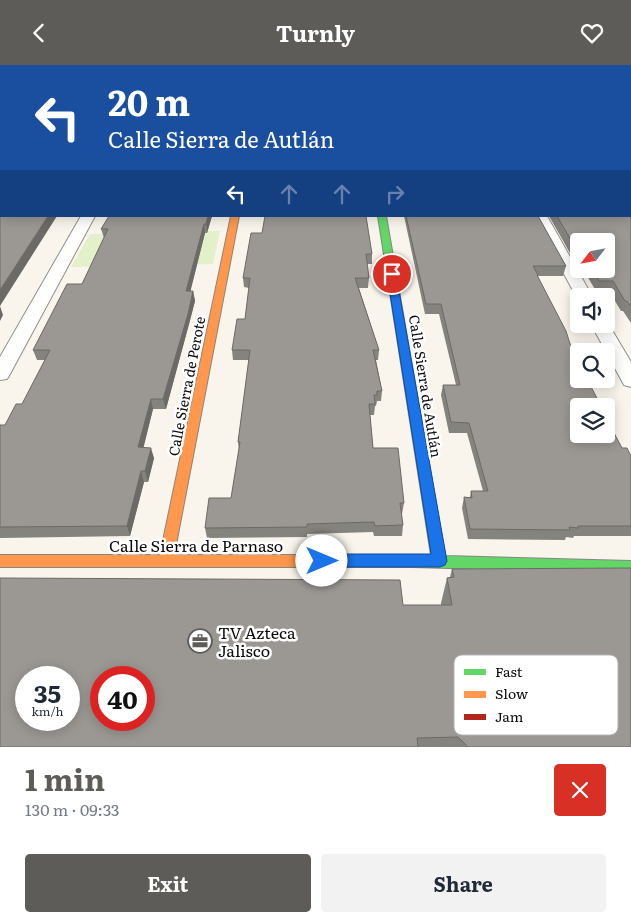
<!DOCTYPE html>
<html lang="en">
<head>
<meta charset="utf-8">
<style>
	body { margin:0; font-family:Literata,serif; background:#f2f2f3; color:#1f2937; height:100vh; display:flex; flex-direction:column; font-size:19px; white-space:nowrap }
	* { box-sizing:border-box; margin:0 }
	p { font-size:16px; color:#747a83 }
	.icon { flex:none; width:28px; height:28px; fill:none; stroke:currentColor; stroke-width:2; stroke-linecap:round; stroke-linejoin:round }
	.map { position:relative; height:682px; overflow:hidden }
	.sheet { display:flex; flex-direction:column; background:#fff; flex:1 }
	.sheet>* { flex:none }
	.top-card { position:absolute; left:0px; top:0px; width:631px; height:152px; box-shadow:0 2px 12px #0003; background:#1a4fa0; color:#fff; overflow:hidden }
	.needle { width:32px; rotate:238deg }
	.tools { position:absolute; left:570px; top:168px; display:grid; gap:10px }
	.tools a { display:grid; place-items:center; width:45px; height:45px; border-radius:5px; background:#fff; box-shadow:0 2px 12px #0003; font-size:25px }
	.speed { position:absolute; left:15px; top:601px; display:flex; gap:10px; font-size:25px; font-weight:700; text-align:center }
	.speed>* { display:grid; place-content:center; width:65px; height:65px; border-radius:50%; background:#fff; box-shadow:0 2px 12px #0003; line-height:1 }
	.speed small { font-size:12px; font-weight:400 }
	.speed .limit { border:8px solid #d22; background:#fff; color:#111 }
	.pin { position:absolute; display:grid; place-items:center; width:42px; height:42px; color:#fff; margin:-21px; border:2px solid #fff; border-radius:50%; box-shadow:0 1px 5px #0007 }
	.me { position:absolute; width:55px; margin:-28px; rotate:90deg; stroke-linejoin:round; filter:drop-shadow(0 0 4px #0008) }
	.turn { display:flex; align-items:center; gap:18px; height:105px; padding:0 25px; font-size:22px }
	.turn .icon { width:65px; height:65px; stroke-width:2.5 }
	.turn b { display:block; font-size:35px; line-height:42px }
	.lanes { display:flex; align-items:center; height:48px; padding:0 25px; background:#0003; justify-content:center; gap:25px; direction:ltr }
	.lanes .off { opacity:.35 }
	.round { display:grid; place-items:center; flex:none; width:52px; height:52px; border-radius:5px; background:#f2f2f3 }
	.overview { display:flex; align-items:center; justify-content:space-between; height:85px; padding:0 25px }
	h1 { font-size:30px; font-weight:700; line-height:38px; color:#5d5c58 }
	.action { display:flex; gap:10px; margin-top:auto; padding:10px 25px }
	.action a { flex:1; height:58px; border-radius:5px; background:#5d5c58; color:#fff; font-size:20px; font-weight:700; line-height:58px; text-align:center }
	.action a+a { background:#f2f2f3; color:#1f2937 }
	header { display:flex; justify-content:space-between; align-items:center; height:65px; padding:0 25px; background:#5d5c58; color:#fff; font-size:22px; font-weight:700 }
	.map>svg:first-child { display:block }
</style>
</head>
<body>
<header><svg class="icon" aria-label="back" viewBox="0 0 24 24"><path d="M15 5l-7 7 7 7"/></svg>Turnly<svg class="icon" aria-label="heart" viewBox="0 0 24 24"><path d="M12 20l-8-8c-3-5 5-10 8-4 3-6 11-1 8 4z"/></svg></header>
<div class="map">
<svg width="631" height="682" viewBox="0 0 631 682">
	<rect width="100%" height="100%" fill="#f9f5ec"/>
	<path fill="#e4f0c9" d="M220,166L213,199L71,202L90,169Z"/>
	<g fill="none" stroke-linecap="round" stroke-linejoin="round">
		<g stroke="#918f8b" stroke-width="2">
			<path id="lane" d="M486,0H491L492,1H487Z"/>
		</g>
		<g stroke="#918f8b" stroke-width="2">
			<path id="street" d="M357,0H367L368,1H358Z
				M630,77L631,78V86L630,85Z
				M630,98H631V107H630Z
				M81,151H95L10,309L7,314L0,315V292Z
				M533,151H547L592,231H579L578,235Z
				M606,255L631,297V322L624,320L591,259H606Z"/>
		</g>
		<g stroke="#888682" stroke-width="2">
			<path id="fast" d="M0,135H1V139H0Z
				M378,151H386L445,491L631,496V508L413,502L408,500L406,496L408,492L413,490H431Z"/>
		</g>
		<g stroke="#888682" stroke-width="2">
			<path id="slow" d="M231,151H239L174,490H413L418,492L420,496L418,500L413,502H0V490H160Z"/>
		</g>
		<g stroke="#888682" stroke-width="13">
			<path id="jam" d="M463,1L468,0"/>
		</g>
		<use href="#lane" fill="#fefefc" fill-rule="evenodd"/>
		<use href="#street" fill="#fefefc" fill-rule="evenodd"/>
		<use href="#fast" fill="#63d668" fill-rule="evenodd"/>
		<use href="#slow" fill="#ff974d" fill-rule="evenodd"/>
		<use href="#jam" stroke="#b3261e" stroke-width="11"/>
	</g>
	<path fill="#85837e" d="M502,0H631V65L630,64V1H503Z
		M631,109V258L623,246H621L609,226H596L587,211H583L579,204H606L579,176V204L549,151H630Z
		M212,151L207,168H205L190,226H193L195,236L189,259L166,344H153L143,382L154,393L148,417H144L130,471L0,473V360H5L22,339L45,295H37L33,285L82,219L104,173L101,164Z
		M404,151H538L566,201L563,211H538V212L579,314L622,383L631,391V471H574L573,473L566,472L565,475L468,474L462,443L464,432H470L471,426H483L467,368H449L441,330L443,320H456L439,249H425Z
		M262,168L372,189V199H367L369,213L368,223H359L379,285L378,295H376L382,326L381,336H377L376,341H375L374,350H370L373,383L404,438L402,449H401L403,460L402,471H374L373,467L307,469V472L207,473L205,463L231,433L239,385L238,377L249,295H233L232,285L245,254L249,223L244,222L243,213Z
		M452,504L631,682H0L403,540H441V538L447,513L450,512Z"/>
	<path fill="#6c6a67" d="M1,86V97L0,98V87Z
		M48,151H57L0,241L3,250L0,256V225Z
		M208,151H212L207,168L206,159Z
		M204,159L205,168L188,236L186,226Z
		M193,226L195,236L189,259L166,344L163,334Z
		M151,334L153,344L141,393L138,382Z
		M151,383L154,393L148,417L145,406Z
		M141,406L144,417L130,471L127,461Z"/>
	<path fill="#9b9893" stroke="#6c6a67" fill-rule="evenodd" d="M0,0H350V1H1V86L0,87Z
		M386,0H438V1H386Z
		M508,0H631V55L630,54V1H509Z
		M630,108L631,109V242L627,236H625L613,216H599L592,204H606V176H579V189L557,151H630Z
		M1,139V151H48L0,225V140Z
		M109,151H208L206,159H204L186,226H193L188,249L163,334H151L138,382L151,383L145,406H141L127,461L0,462V360H5L16,339H22L50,285H33L67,219H82L108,164H101Z
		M265,151H366L372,189H366L369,213H355L379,285H373L382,326H377V330H374L375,339H369L373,383H398L404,438H400L403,460L375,461L374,457L307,459V462L205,463L209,433H231L240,377H238L250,285H232L237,254H245L250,213H243L251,168H262Z
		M406,151H538L566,201H533L538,210H537L566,266L572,285L579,296V314H587L601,341H579V369H606V353L622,383H627L631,391V461H578V463L569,462L570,465L470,464L464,432L472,433L471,426H488L469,358L451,357L443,320H460L441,239H426Z
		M631,503V682H468L458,672L417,673L418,682H0V513L400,515L403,540H452L447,513L454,512L452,504ZM26,612H69V655H26ZM101,612H144V655H101Z"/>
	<path fill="#1a73e8" stroke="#114b97" d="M392,206L396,209L447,496L445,500L440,502H322L317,500L315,496L317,491L322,489H431L387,209Z"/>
	<defs>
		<g id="office-ring" transform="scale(1.25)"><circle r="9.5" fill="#fff" stroke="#5d5c58" stroke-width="1.5"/><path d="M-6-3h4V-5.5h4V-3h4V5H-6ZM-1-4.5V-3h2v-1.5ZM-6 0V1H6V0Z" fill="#5d5c58"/></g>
	</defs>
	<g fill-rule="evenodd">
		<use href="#office-ring" x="200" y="576"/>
	</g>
	<g text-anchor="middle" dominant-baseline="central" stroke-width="5" stroke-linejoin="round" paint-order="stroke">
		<g font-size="14" fill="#090909" stroke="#fff">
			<text transform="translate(186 321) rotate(-79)">Calle Sierra de Perote</text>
			<text transform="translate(426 321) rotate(81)">Calle Sierra de Autlán</text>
		</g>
		<g font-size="16" fill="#090909" stroke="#fff">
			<text x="196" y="480">Calle Sierra de Parnaso</text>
		</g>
		<g font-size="16" fill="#090909" stroke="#fff" text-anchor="start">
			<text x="218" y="567">TV Azteca<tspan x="218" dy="18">Jalisco</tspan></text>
		</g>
	</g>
	<rect x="454" y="590" width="164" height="80" rx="8" fill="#fff" stroke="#b5b5b5" stroke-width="1"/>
	<rect x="464" y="604" width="22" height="6" fill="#63d668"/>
	<rect x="464" y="626" width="22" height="7" fill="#ff974d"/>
	<rect x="464" y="649" width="22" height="6" fill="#b3261e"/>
	<g font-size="14" fill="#090909">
		<text x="495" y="612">Fast</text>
		<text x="495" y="634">Slow</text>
		<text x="495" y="657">Jam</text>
	</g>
</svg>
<div class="tools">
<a><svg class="needle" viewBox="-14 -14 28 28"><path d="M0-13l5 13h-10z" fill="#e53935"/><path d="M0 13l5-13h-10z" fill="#747a83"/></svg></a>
<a><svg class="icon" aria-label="sound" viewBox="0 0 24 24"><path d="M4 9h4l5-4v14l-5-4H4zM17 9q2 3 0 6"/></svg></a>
<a><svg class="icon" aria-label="search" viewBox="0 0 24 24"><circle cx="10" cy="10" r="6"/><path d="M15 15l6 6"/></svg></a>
<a><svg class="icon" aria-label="layers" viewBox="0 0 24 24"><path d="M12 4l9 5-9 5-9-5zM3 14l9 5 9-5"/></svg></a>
</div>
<div class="speed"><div>35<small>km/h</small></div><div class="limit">40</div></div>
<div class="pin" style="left:392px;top:209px;background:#d93025"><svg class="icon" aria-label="arrive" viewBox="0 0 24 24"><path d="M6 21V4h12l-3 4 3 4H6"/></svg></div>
<svg class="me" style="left:322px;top:496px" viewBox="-20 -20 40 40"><circle r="19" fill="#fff"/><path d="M0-13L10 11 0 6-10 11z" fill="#1a73e8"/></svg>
<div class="top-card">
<div class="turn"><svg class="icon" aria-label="left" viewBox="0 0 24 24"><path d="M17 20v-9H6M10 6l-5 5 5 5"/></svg><div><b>20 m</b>Calle Sierra de Autlán</div></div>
<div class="lanes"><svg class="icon" aria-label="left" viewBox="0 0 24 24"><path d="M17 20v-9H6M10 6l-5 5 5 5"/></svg><svg class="icon off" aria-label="ahead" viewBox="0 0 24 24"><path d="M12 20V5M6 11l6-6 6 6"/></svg><svg class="icon off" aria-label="ahead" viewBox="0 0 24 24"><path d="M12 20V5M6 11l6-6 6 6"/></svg><svg class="icon off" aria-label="right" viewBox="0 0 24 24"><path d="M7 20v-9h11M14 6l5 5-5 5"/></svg></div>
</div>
</div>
<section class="sheet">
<div class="overview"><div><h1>1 min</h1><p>130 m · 09:33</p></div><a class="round" style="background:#d93025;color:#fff"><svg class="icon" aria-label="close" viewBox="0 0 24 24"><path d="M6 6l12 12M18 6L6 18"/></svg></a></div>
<div class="action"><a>Exit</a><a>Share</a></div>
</section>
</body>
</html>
